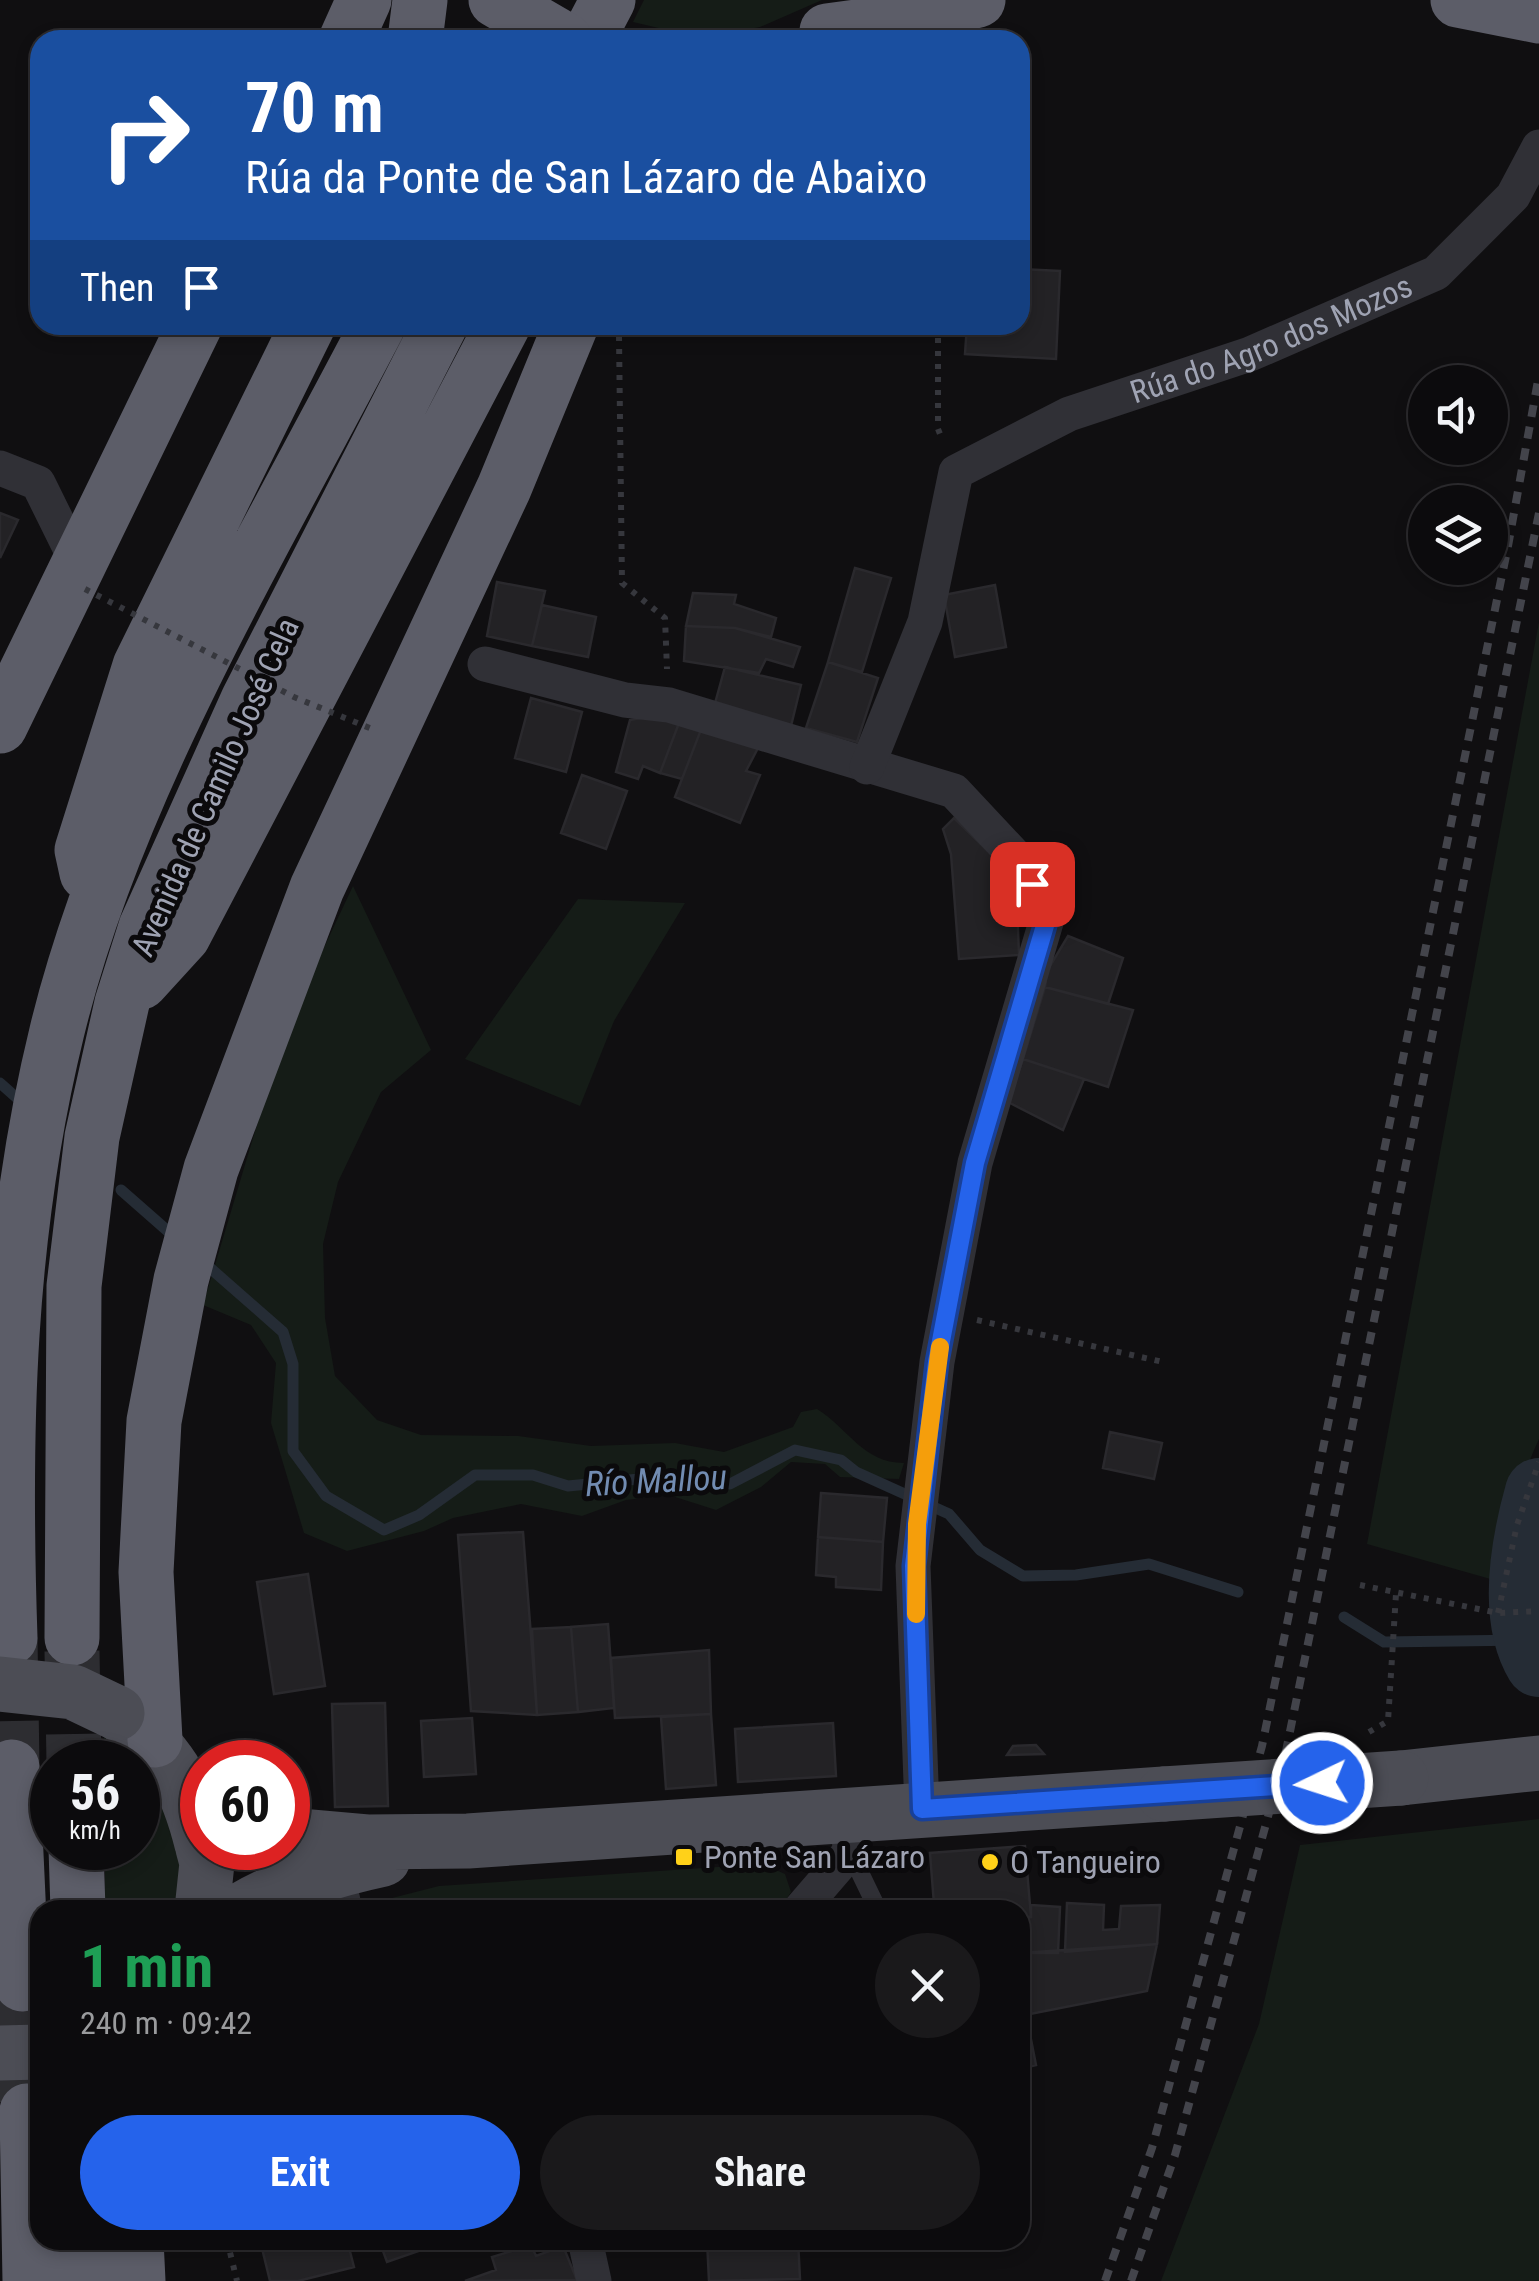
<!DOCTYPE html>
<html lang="en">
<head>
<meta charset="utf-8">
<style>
	body { margin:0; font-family:"Roboto Condensed",sans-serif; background:#1a191b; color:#f1f3f6; height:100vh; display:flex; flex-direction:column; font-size:38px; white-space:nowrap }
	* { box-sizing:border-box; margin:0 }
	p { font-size:32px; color:#9a9b9d }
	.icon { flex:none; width:55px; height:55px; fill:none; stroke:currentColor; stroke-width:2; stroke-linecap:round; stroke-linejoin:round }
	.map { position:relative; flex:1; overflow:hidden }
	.sheet { position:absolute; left:30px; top:1900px; width:1000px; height:350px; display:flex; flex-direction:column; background:#0c0b0d; border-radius:30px; box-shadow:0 5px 15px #0003,0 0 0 2px #2c2b2e }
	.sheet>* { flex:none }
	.banner { position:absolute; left:30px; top:30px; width:1000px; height:305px; border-radius:30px; box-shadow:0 5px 15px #0003,0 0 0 2px #2c2b2e; background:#1a4fa0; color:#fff; overflow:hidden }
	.controls { position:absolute; left:1408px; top:365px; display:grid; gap:20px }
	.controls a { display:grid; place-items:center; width:100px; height:100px; border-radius:50%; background:#0c0b0d; box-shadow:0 5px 15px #0003,0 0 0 2px #2c2b2e; font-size:50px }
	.speed { position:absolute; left:30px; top:1740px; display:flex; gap:20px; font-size:50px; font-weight:700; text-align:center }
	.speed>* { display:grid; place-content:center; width:130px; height:130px; border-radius:50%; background:#0c0b0d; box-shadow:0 5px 15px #0003,0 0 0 2px #2c2b2e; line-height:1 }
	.speed small { font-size:25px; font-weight:400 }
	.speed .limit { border:15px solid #d22; background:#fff; color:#111 }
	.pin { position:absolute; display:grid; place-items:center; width:85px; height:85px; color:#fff; margin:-42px; border-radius:20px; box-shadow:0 5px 15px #0006 }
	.me { position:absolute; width:110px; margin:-55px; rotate:266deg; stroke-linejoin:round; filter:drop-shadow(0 0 8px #0008) }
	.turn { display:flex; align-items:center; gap:35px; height:210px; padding:0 50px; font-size:45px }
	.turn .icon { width:130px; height:130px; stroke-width:2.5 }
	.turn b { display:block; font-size:70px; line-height:85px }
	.then { display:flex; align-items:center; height:95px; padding:0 50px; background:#0003; gap:20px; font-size:38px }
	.round { display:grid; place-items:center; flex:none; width:105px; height:105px; border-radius:52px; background:#1a191b }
	.headline { display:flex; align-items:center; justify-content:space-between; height:170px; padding:0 50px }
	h1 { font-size:60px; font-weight:700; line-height:75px; color:#1e9e55 }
	.cta { display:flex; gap:20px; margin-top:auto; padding:20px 50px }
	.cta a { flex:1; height:115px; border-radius:60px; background:#2563eb; color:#fff; font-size:40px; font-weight:700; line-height:115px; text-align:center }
	.cta a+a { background:#1a191b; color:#f1f3f6 }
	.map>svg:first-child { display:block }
</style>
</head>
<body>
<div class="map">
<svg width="1539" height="2281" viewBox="0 0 1539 2281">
	<rect width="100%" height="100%" fill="#100f11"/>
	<path fill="#151c17" d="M644,0H822L760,27L701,38L633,22Z
		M1539,622V1439C1517,1486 1510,1530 1494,1580L1367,1544Z
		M353,886L431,1050L381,1092L338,1182L323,1244L325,1318L335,1376L377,1420L421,1435L518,1436L591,1446L675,1443L724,1452L793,1427L801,1412L817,1409C848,1428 863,1463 904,1463L899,1479L840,1477L825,1464L791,1462L761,1487L716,1510L669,1495L626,1500L582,1516L521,1504L453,1518L424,1531L347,1551L304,1533L271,1423L276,1363L251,1325L203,1305L286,1028Z
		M578,899L685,903L614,1021L580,1106L465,1059Z
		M104,1736L136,1762H104Z
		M138,1764C167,1809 194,1854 173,1910H105V1848H138Z
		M1539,1819V2281H1161L1259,2024L1300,1845Z
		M762,1864L785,1874L791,1892L779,1910L353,1908L439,1886Z"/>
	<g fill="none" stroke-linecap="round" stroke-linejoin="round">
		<path stroke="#252c35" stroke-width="11" d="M0,1083L18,1099
			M121,1190L170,1233
			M209,1267L283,1332L293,1364V1451L326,1496L384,1530L419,1515L475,1475H533L568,1486L680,1475L730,1484L795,1450L841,1460L856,1472L949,1514L980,1550L1023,1576L1076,1575L1149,1564L1238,1592
			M1344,1617L1384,1642L1525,1640"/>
		<path stroke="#252c35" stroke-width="68" d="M1539,1492C1525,1542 1511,1617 1539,1663"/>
	</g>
	<path fill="#232225" stroke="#2a292d" stroke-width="2.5" d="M1020,269L1060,271L1056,359L965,354L967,325H1020Z
		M0,513L18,520L0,558Z
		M855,568L891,578L862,672L828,662Z
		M497,582L545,591L532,646L487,636Z
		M995,585L1006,647L955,657L944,595Z
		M693,593L736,595L734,604L776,618L771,637L735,628L686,626Z
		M542,605L596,617L588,657L532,646Z
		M686,626L735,628L800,647L793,667L766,659L759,673L684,661Z
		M828,662L878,678L857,742L806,728Z
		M725,667L801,685L791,726L714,707Z
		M531,698L582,712L566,772L515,758Z
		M658,715L679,723L660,773L643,766L638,779L616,772L630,720Z
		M679,723L702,727L682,779L660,773Z
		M702,727L758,748L746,771L760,775L740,823L675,797Z
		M582,775L627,791L606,849L561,833Z
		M954,818L1016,878L1019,955L959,959L951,854L943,829Z
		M1068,936L1123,958L1108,1004L1045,987L1047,971Z
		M1045,987L1133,1010L1108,1087L1023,1059Z
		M1023,1059L1084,1079L1063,1130L1008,1102Z
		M1110,1432L1162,1443L1154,1479L1103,1468Z
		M821,1493L887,1498L883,1542L818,1537Z
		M523,1532L537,1715L471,1711L458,1535Z
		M818,1537L883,1542L881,1590L836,1587V1577L816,1575Z
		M308,1574L325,1686L274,1694L257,1582Z
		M608,1624L614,1708L578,1712L571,1627Z
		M571,1627L578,1712L537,1715L532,1629Z
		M709,1650L711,1714L615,1718L611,1658Z
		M385,1703L388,1806L335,1807L332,1704Z
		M711,1714L716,1785L666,1789L661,1717Z
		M472,1718L476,1774L424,1777L421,1721Z
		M833,1723L836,1776L738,1782L735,1729Z
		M1036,1745L1044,1754L1007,1755L1013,1746Z
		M1025,1846L1031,1917L1020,1918V1910H953L952,1902L934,1904L930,1853Z
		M1067,1903L1104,1905L1103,1930L1119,1929L1121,1906L1160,1905L1157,1944L1065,1952Z
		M1031,1905L1060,1907L1058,1953H1022L1024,1917H1031Z
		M1024,1917L1022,1953H1020V1918Z
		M1157,1944L1147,1991L1020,2016V1953Z
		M1027,2019L1036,2065L1020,2069V2020Z
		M260,2240H347L354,2267L298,2281H270Z
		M379,2240H450L387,2262Z
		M707,2240H798L800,2279L709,2281Z
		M531,2245L536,2256L563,2246L577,2280L465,2281L496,2270L492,2257Z"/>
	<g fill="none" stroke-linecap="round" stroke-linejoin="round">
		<path stroke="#2d2d31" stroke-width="55" stroke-dasharray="55 28" stroke-linecap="butt" d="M10,1638L12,1767
			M72,1651L74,1762
			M22,1984L27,2101"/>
		<path stroke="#36373d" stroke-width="6" stroke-dasharray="5 8" stroke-linecap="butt" d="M938,325V429L942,439
			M619,336L622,583L665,618L667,669
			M977,1320L1163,1362
			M1360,1585L1498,1613L1539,1611
			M1498,1613L1517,1525L1539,1462
			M1369,1732L1388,1721L1396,1594
			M227,2240L237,2281"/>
		<path stroke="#303036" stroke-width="18" d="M850,1852L878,1910"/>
		<g stroke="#303036" stroke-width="35">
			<path d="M0,468L38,483L77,562"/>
			<path d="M485,664L625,700L669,705L954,791L1014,855L1049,912L975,1163L937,1362L913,1566L922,1809"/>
			<path id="s1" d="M867,767L925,622L956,472L1069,414L1250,354L1436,273L1513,196L1539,147"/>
			<path d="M336,1870L345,1910"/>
			<path d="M800,1910L850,1852L848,1815"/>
			<path d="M585,2240L594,2281"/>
		</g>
		<path stroke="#4c4d55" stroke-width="55" d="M118,1713C168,1750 187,1783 202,1844
			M1401,1778L1539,1763
			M288,1835L367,1842L468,1841L1164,1794
			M202,1910L207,1863L203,1848
			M241,1910C286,1884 332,1870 383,1859"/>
		<path stroke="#5c5d68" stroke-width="55" d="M1458,0L1539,16
			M827,31L886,23L978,0
			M346,40L364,0
			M415,40L420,0
			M587,40L608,0
			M0,726L195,325
			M87,873L82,850L140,666L308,325
			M141,982L183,936L503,325
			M10,1638C3,1430 7,1235 57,1031C116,788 263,547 378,325
			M72,1638L74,1286L92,1137L122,1003L146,927L248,700L440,325
			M155,1740L146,1572L154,1421L181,1280L211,1169L317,888L504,488L571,325
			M12,1767L22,1984
			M76,1848L78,1910
			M27,2111L30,2281
			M84,2240L85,2281
			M136,2240L138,2281"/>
		<path stroke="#43444b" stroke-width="8" stroke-dasharray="12 10" stroke-linecap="butt" d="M1105,2281L1152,2148L1262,1746L1508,546L1539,375
			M1131,2281L1175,2155L1286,1751L1539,513"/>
		<path stroke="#36373d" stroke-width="6" stroke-dasharray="5 8" stroke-linecap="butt" d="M85,589L294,697L372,729"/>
		<path stroke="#4c4d55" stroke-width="55" d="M0,1684L73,1692L117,1713
			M1164,1794L1401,1778
			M0,2053L40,2052"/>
		<path stroke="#5c5d68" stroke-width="55" d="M496,0L565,40"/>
	</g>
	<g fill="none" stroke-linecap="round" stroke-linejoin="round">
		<g stroke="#184099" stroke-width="25">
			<path id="route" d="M1032,884L1049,912L975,1163L937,1362L914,1566L922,1809L1322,1783"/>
		</g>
		<use href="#route" stroke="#2563eb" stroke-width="18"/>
		<path stroke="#f59e0b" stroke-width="18" d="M916,1614L917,1524L940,1347"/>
	</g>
	<g fill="#ffd119" stroke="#0b0a0c" stroke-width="4">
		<rect x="674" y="1847" width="20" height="20" rx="5"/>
		<circle cx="990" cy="1862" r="10"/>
	</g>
	<g text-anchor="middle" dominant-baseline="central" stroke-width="10" stroke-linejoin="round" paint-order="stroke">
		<g font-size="32" fill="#9fa3b3" stroke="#0b0a0c">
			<text stroke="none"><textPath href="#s1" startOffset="652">Rúa do Agro dos Mozos</textPath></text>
			<text transform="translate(215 787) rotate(-66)">Avenida de Camilo José Cela</text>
		</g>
		<g font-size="32" fill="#9fa3b3" stroke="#0b0a0c" text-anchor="start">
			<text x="704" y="1857">Ponte San Lázaro</text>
			<text x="1010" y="1862">O Tangueiro</text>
		</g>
		<g font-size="35" font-style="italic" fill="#728cb2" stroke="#0b0a0c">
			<text transform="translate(656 1481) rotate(-3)">Río Mallou</text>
		</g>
	</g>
</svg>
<div class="controls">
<a><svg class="icon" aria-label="sound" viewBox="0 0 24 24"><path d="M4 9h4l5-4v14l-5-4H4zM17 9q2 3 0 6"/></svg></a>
<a><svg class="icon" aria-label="layers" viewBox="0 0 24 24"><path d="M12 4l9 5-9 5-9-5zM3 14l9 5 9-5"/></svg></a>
</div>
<div class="speed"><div>56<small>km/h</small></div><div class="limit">60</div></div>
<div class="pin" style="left:1032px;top:884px;background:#d93025"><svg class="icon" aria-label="arrive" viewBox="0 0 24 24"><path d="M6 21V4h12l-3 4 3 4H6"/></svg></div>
<svg class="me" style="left:1322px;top:1783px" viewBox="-20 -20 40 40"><circle r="17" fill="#2563eb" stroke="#fff" stroke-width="3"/><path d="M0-11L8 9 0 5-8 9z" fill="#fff"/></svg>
<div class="banner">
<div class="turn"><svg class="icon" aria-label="right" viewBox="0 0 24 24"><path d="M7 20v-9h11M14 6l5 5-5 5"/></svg><div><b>70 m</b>Rúa da Ponte de San Lázaro de Abaixo</div></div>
<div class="then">Then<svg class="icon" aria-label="arrive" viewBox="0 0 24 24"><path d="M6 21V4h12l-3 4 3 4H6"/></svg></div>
</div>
<section class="sheet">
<div class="headline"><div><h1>1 min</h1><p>240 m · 09:42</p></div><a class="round"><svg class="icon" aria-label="close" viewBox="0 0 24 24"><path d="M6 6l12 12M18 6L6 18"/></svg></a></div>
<div class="cta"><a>Exit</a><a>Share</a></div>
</section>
</div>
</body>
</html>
